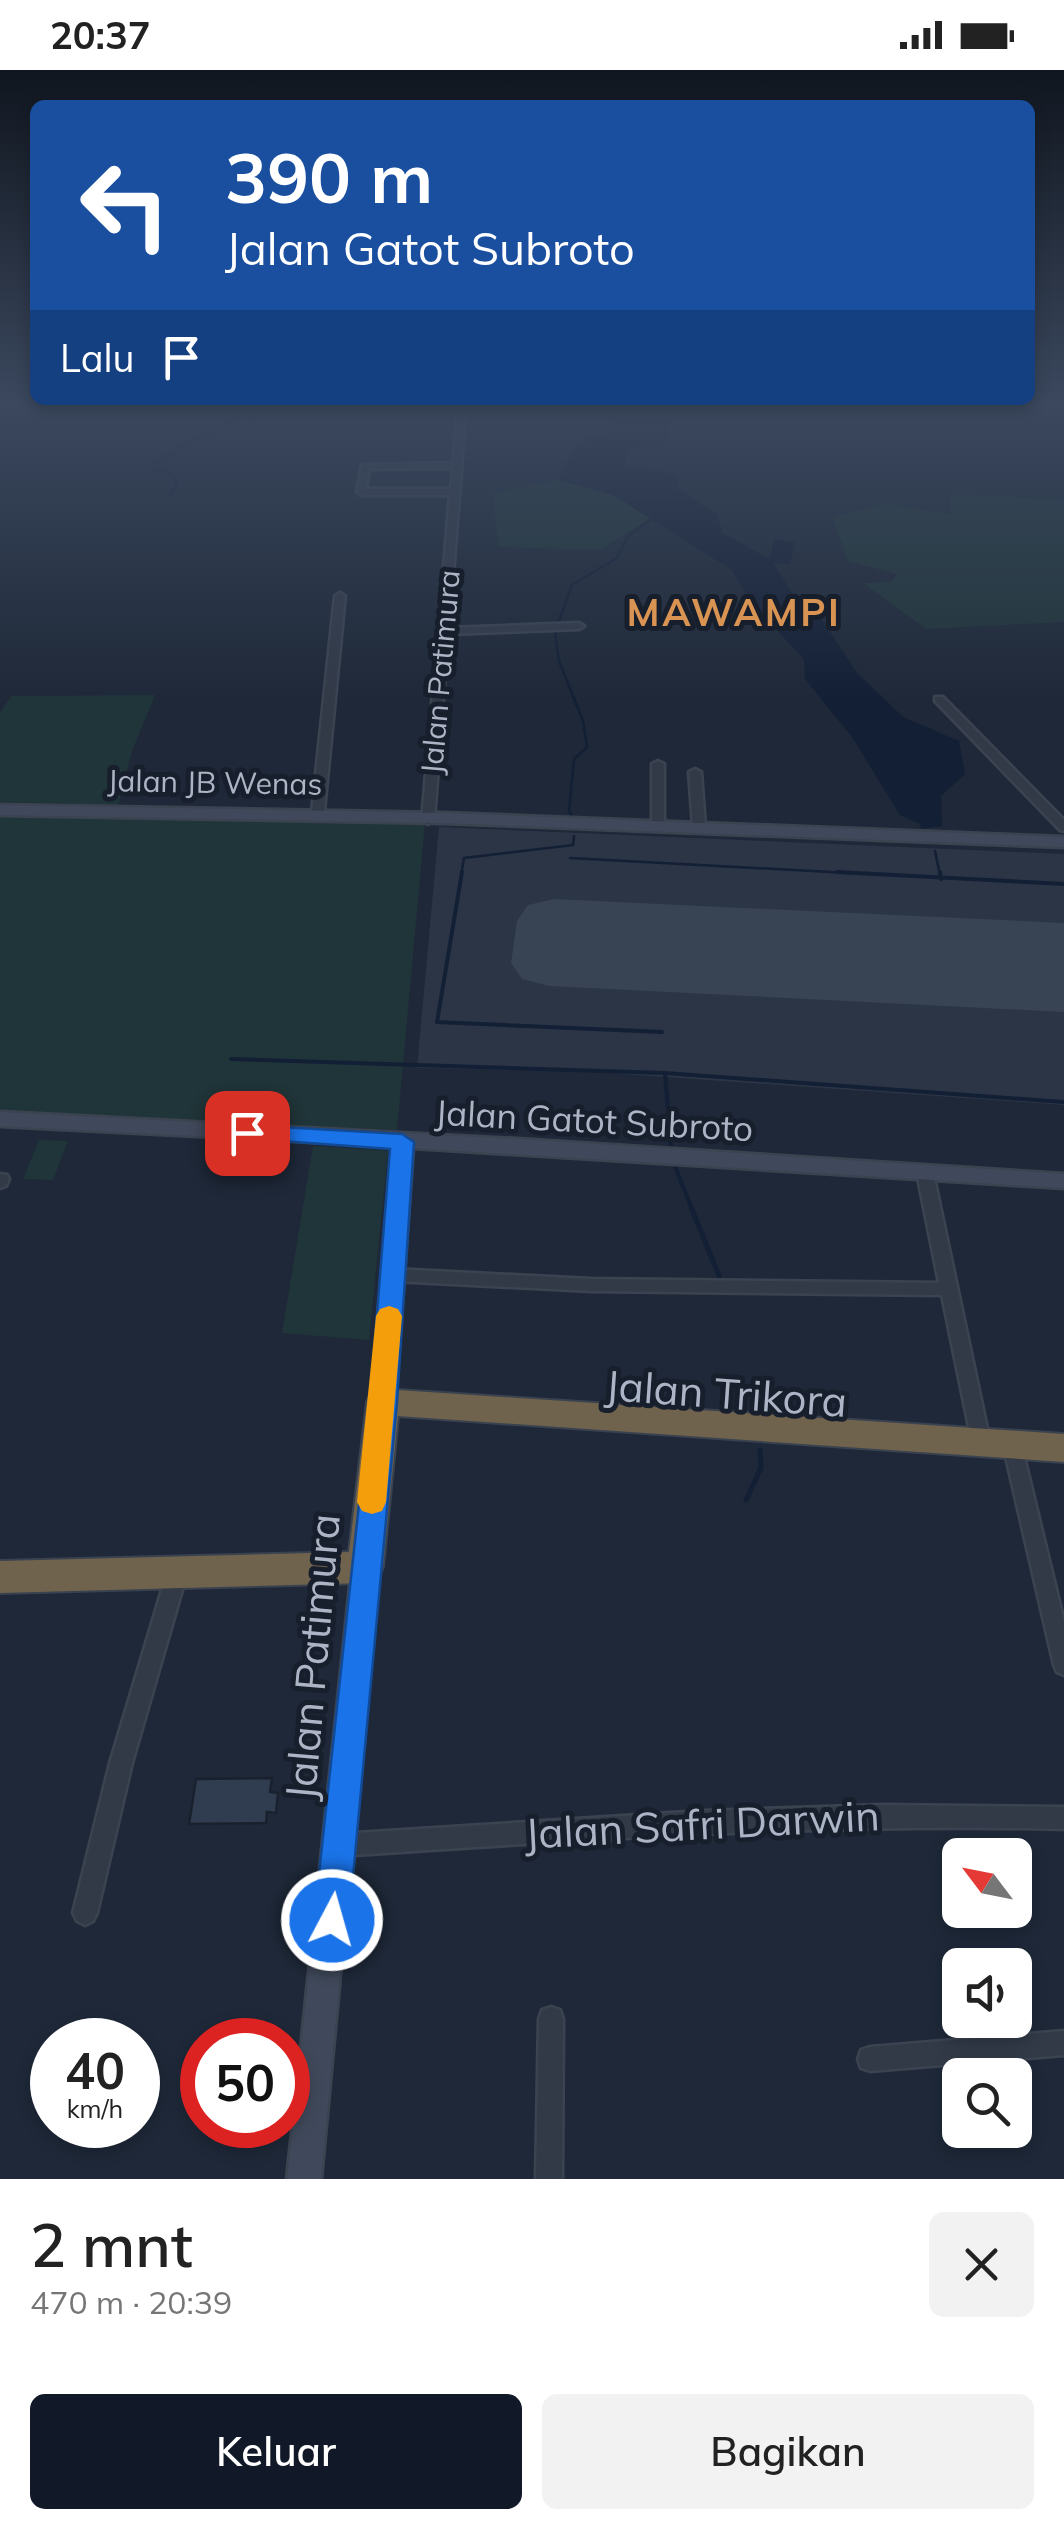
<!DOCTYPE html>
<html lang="id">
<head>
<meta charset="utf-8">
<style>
	body { margin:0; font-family:Mulish,sans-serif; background:#f2f2f2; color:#222; height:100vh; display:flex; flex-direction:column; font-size:38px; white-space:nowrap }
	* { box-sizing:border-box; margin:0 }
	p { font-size:32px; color:#767676 }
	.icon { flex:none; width:55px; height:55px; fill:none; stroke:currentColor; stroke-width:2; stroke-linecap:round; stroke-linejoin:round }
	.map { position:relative; height:2109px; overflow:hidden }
	.side { display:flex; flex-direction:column; background:#fff; flex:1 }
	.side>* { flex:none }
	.banner { position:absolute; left:30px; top:30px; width:1005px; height:305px; border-radius:15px; box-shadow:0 5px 15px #0003; background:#1a4fa0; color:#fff; overflow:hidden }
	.needle { width:65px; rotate:302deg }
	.fabs { position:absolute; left:942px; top:1768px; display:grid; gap:20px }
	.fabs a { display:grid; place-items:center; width:90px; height:90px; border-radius:15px; background:#fff; box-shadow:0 5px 15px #0003; font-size:50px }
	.speed { position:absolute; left:30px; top:1948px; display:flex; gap:20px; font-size:50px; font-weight:700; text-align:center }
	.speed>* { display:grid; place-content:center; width:130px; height:130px; border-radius:50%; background:#fff; box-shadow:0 5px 15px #0003; line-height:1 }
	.speed small { font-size:25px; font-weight:400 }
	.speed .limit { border:15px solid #d22; background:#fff; color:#111 }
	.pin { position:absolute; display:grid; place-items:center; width:85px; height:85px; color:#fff; margin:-42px; border-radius:20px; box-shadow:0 5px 15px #0006 }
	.me { position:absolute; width:110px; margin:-55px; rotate:6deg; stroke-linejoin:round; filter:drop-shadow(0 0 8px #0008) }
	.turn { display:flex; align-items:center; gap:35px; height:210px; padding:0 30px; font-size:45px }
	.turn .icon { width:130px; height:130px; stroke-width:2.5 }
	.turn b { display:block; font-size:70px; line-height:85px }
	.then { display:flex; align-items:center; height:95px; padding:0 30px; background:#0003; gap:20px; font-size:38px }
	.round { display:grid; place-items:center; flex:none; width:105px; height:105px; border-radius:15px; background:#f2f2f2 }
	.overview { display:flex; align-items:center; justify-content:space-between; height:170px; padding:0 30px }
	h1 { font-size:60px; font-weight:600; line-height:75px }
	.button { display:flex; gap:20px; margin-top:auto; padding:20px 30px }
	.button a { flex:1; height:115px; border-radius:15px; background:#111827; color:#fff; font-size:40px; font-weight:600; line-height:115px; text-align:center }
	.button a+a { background:#f2f2f2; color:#222 }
	.status { display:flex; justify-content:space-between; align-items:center; height:70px; padding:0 50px; background:#fff; direction:ltr }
	.status svg { height:28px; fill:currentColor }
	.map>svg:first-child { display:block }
</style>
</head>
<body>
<div class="status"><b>20:37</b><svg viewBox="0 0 49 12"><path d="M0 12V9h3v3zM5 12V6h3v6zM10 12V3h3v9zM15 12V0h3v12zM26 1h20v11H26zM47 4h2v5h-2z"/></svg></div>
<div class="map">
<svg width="1064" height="2109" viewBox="0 0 1064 2109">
	<rect width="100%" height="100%" fill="#1e2838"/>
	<path fill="#2c3545" d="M439,757L1064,784V1035L581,1001L417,998Z"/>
	<path fill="#203539" d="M559,410L613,425L652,447L600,480L498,477L493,423Z
		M951,424L1064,430V552L926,559L863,513L891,512L897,504L848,491L832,447L886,434L950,444Z
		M155,625L132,681L118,735L0,732V643L11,626Z
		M0,742L425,753L397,1060L0,1046Z
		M39,1070L68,1071L53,1110L23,1109Z
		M313,1076L388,1081L369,1270L282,1263Z"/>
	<path fill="#121f35" d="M647,336L671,338L666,370L628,382L624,396L676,404L679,420L718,445L722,463L770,489L774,469L795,472L790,494L773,493L792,523L817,542L857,603L903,647L959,671L965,704L941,726L942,756L921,759L920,754L900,745L852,667L805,609L804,589L751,533L732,500L613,425L559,410L577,373C603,366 620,351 645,344Z"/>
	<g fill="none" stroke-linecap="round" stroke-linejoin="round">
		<path stroke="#121f35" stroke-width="2.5" d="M614,361L616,352L645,344L646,335
			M170,425L177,414L167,401L154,399L155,392L204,365L228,359L227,354L237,348L242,335
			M574,749L569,741L574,689L587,677L583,651L559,591L555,562L572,515L617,488L628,466L654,447
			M935,781L940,805
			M570,788L885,805
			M461,805L464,788L573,775L574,766"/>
		<path stroke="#121f35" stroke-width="4" d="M462,802L437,952L662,962
			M837,802L1064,814
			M940,802L941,809
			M231,989L665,1003L1064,1032
			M665,1003L671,1076
			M674,1094L692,1139"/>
		<path stroke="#121f35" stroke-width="5" d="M691,1137L720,1208
			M754,1313L756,1343
			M746,1430L761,1398L760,1380"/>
		<path fill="#384354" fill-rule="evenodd" d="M554,829L1064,853V942L549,916L522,909L511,893L517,851L528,835Z"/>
	</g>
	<path fill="#303c4f" stroke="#1a212e" stroke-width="2.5" d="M272,1708L270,1722L278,1723L276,1743L267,1742L266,1753L189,1754L196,1709Z"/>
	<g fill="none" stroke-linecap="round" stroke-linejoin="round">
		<g stroke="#3b4351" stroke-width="5">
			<path id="street" d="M458,335H466L449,558L579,553L584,556L579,559L448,564L434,750L428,754L422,750L450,425H361L357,422L362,395L453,393ZM453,398L451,419H366L369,399Z
				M340,523L345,526L324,741L318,745L312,741L335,526Z
				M935,627H943L1064,750V761L1060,760L935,631Z
				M658,691L664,694V756L658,760L652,756V694Z
				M695,699L701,702L705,757L699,761L693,757L689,702Z
				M925,1098L933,1103L991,1377L988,1382L982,1385L976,1382L973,1377L942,1225L591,1221L393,1211L387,1209L385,1205L387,1201L393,1199L591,1209L939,1213L917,1103Z
				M0,1104L7,1105L9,1109L6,1116L0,1118Z
				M1012,1366L1018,1369L1021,1374L1064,1552V1605L1057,1602L1054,1595L1003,1374L1006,1369Z
				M177,1494L184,1497L187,1503L132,1693L97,1843L93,1851L85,1855L77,1851L73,1843L110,1693L167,1503L170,1497Z
				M883,1735L1064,1737V1759C822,1753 581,1770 340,1786L332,1783L329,1775L332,1767L340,1764L702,1741Z
				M551,1937L560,1940L563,1949L562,2109H536L539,1949L542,1940Z
				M1064,1961V1985L870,2001L861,1998L858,1989L861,1980L870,1977Z"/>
		</g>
		<g stroke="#3b4351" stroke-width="5">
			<path id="secondary" d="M0,735L443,743L1064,767V777L443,753L0,745Z
				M0,1042L517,1069L1064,1104V1118L413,1078L395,1332L391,1339L383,1342L375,1339L371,1332L393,1076L0,1056Z
				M365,1485L374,1489L378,1497L321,2109H287L352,1497L356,1489Z"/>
		</g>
		<g stroke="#3a424f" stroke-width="4">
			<path id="highway" d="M383,1319L1064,1364V1392L398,1346L383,1497L378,1508L365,1513L0,1523V1491L349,1482L367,1332L371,1323Z"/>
		</g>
		<use href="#street" fill="#323a48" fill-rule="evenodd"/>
		<use href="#secondary" fill="#40495b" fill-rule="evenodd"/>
		<use href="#highway" fill="#6f634e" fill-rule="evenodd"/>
	</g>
	<linearGradient id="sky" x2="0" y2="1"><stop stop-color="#10161f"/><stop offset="0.53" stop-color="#3b485e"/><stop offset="1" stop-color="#3b485e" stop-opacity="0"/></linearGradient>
	<rect width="1064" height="631" fill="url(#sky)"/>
	<path fill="#1a73e8" stroke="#114b97" stroke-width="2.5" d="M247,1055L402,1064L414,1072L397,1332L349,1850L344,1862L332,1867L319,1862L314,1850L370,1332L390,1079L239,1068L235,1063Z"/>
	<path fill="#f59e0b" d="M389,1236L398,1239L402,1246L386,1432L382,1441L372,1444L362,1441L357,1432L376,1246L380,1239Z"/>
	<g text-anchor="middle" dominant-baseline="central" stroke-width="10" stroke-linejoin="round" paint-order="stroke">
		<g font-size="30" fill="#acb5c5" stroke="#181f2c">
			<text transform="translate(440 602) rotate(-85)">Jalan Patimura</text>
			<text transform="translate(215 712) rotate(1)">Jalan JB Wenas</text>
		</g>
		<g font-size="35" fill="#acb5c5" stroke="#181f2c">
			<text transform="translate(594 1050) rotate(3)">Jalan Gatot Subroto</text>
		</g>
		<g font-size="38" font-weight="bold" letter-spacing="2.5" fill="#d99353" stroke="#181f2c">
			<text x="734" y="542">MAWAMPI</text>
		</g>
		<g font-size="42" fill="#acb5c5" stroke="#181f2c">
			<text transform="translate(726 1323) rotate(4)">Jalan Trikora</text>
			<text transform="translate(312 1587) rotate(-85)">Jalan Patimura</text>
			<text transform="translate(702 1754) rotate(-3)">Jalan Safri Darwin</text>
		</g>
	</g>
</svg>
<div class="fabs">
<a><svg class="needle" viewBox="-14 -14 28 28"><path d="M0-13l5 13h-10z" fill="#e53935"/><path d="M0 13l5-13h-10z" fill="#767676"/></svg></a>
<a><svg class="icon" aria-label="sound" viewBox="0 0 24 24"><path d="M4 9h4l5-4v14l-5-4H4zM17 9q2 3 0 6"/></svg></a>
<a><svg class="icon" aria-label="search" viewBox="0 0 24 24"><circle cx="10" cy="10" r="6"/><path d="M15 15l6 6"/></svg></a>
</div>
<div class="speed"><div>40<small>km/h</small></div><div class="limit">50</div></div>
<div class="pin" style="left:247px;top:1063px;background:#d93025"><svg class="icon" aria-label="arrive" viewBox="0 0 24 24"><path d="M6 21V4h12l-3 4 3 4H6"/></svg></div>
<svg class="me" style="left:332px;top:1850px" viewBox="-20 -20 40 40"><circle r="17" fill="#1a73e8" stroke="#fff" stroke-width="3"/><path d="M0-11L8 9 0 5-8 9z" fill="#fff"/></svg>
<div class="banner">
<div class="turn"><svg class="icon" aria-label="left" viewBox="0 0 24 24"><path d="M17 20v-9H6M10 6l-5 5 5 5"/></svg><div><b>390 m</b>Jalan Gatot Subroto</div></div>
<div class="then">Lalu<svg class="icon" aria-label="arrive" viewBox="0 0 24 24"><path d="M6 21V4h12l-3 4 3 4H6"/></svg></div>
</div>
</div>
<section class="side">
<div class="overview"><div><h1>2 mnt</h1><p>470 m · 20:39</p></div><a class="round"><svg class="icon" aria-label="close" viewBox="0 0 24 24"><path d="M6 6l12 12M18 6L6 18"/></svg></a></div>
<div class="button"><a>Keluar</a><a>Bagikan</a></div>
</section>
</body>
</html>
